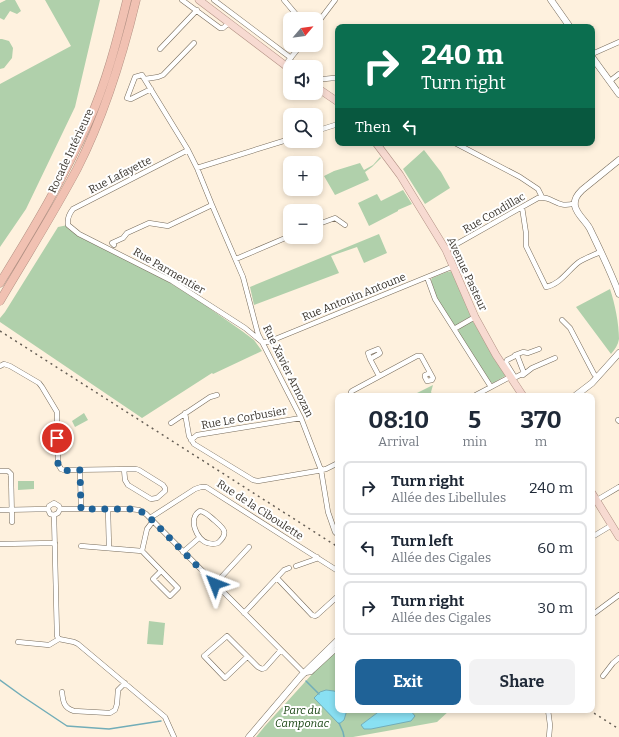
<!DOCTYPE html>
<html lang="en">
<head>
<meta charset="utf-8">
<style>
	body { margin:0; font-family:Bitter,serif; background:#f2f2f3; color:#1f2937; height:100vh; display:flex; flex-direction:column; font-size:15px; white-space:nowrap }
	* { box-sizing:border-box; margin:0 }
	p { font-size:13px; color:#747a83 }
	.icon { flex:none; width:22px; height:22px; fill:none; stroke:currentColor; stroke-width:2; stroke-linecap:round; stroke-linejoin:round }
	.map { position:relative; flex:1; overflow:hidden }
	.sheet { position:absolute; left:335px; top:393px; width:260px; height:320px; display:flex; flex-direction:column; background:#fff; border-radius:8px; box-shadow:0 2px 6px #0003 }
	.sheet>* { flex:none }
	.hud { position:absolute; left:335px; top:24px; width:260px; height:122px; border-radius:8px; box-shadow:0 2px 6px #0003; background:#0b6e4f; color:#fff; overflow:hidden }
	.needle { width:26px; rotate:61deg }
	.controls { position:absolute; left:283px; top:12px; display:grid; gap:8px }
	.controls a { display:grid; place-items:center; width:40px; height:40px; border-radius:8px; background:#fff; box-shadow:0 2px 6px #0003; font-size:20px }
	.pin { position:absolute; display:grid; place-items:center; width:34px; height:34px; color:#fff; margin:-17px; border:2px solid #fff; border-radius:50%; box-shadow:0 1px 4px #0007 }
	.me { position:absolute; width:44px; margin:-22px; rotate:315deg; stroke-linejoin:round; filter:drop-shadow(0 0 3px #0008) }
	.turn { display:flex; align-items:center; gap:14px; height:84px; padding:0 20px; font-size:18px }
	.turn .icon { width:52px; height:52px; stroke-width:2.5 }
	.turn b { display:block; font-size:28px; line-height:34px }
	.then { display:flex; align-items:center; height:38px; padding:0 20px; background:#0003; gap:8px; font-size:15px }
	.eta { display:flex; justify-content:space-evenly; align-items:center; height:68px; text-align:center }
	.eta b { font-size:24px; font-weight:700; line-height:28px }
	.cta { display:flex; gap:8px; margin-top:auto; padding:8px 20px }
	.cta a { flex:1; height:46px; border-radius:8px; background:#1f6297; color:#fff; font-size:16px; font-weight:700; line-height:46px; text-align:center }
	.cta a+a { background:#f2f2f3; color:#1f2937 }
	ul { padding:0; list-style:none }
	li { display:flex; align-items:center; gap:12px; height:54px; margin:0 8px 6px; padding:0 12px; border:2px solid #e0e1e3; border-radius:8px }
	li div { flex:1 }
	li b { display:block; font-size:15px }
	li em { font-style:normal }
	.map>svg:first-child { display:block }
</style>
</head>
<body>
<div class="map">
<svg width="619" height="737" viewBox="0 0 619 737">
	<rect width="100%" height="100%" fill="#fef1de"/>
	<path fill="#b0d0ab" d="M6,0H15L21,11L17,14L10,11L4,20L0,18V3Z
		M45,0H100L75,107L26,209L0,247V84L71,46Z
		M0,39H2L9,41L13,48L12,58L4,68L0,69Z
		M424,150L441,172L450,188L425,204L403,169Z
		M380,157L381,158L372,167L365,172L369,180L335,195L324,176L334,171L360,163L364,170L373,165Z
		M403,190L412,204L398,210V211L369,226L358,203L377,194L381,201Z
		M68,225L172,284L202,303L242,331L254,340L262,351L213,374L212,373L142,418L0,322V318L5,312L58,227Z
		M379,234L387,253L364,263L357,247L331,256L339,273L254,305L250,287Z
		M452,271L471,316L469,319L468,318L459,323L460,324L456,326L454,325L437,299L431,280L432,278L447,272Z
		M610,289C615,304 619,324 619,339C618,345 615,349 611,354L576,307Z
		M472,321L474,323L505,375V376L493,383L490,382L459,334L458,331L460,328Z
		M433,385L431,392L433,396H411Z
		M84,413L88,420L75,427L72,421Z
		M18,481H34V489L18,490Z
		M149,621L165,623L163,645L147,644Z
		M338,649V693L334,691L326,690L344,720L347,710H381L361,725L365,729H371L415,716L410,710H450L437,722L353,737H256L265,726L314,672Z"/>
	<path fill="#89e0f3" stroke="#72adb8" d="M326,690L334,691L338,693V710H347L344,720L339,724L314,698L320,692Z
		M381,710H410L415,716L411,721L371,729H364L361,725Z"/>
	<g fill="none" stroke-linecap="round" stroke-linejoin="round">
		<path stroke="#72adb8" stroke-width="1.5" d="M0,680L22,696L67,726L109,729L161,721
			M306,681L319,694
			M339,723L343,732L344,737"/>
		<g stroke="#776c5c" stroke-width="5.5">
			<path id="street" d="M182,0L220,28H223L229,23
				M214,0L291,58
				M284,0L300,19
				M316,25L335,0
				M160,49L197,10
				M592,54L619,42
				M285,65L301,45
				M145,79L158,77L163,75L194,43
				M324,79L334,78L338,79
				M610,81L619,74
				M151,89L131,99L127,98L135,77L142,75L188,150L197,168L212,205L243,277L258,334L301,418L321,470L328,512L335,532L338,535
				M316,131L338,124
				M455,143L520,177L538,189L542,197
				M188,150L73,209C69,214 67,219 68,225L79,234L172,281L245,328L262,342H268L454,266
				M197,168L290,139
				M522,207L526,233V246L546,287C561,284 568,270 579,262C585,258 594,255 600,252
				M316,225L335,218L345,225
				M114,245L112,243L123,238L127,233L149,223L168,226L212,205
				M446,250L538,198C553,195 557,210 575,203
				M236,259L290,236
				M427,277L435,299L491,387
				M562,320L570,328L594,374L597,377
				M454,329L475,317
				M515,355L523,352L528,353L539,349
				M517,355L524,373L516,377L514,376L506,363L507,360Z
				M370,359L368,353L378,349L380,353L379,354L370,359L379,376
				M0,366L4,364L10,366L39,383L42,387L57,412L58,464L61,469L64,470L136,469L139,470L163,485L165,488V491L157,498L151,499L128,485L125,480L124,469
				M523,375L532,368L555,358
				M351,396V392L352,391L417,356H421L433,378L432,380L427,381L425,377V375L430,373
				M474,396L510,377
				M185,413L189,436L194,444L253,480L258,481L317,471L326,469L338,463
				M618,420L619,421
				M171,423L210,397L217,395
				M191,440L197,435L301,418
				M80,470L81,509
				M0,471H8L11,474L12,522
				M597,500L619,487
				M48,509L50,514L54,515L58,513L60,509
				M48,509L49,506L54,503L59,506L60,509
				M60,509H131L139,510L146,514L304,673L311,672L313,670L338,647
				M108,509L109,548
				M0,510L48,509
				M200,511C206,512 209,516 214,520C223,528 230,532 218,543C215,544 211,544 208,543C197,541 187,518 200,511Z
				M54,515L57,636L59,639L74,642L78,644L165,717L174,737
				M150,518L195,489L201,487H206L338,571
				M592,537L612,525
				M0,544L55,543
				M81,546L142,551L147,529L153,521
				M142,551L178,588L170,596L153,579L161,571
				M183,552L199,538
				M296,566L316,559L317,557
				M277,578L312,615L315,616L317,615L338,596
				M215,584L249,547
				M244,613L284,570L289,568
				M592,615L619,595
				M18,642L49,645L59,639
				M247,657L225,678L204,656L227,636L258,667L262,669L265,668L281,650
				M603,676L613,663L619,658
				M62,692C63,702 64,708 74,711L110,713L115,710L117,704L118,690L125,683
				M548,710L550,725L549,737"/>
		</g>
		<g stroke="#776c5c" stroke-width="7">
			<path id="secondary" d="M551,0L570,27
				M592,57L619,94
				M619,160L582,190C577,195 574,199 575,206C577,215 586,221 590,229C600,250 611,272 619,294
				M575,396L592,383L619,353
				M249,737L301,676L338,640"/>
		</g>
		<g stroke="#b29184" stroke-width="8">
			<path id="primary" d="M199,0L290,69
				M316,87L338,102
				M376,143L400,175L446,250L475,317L496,355L523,396
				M592,493L619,537"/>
		</g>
		<g stroke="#b29184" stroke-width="9">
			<path id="highway" d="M0,283C32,231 64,178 89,121C106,83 117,41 127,0
				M0,301C26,257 53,214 77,169C104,116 122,58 136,0"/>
		</g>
		<use href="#street" stroke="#fff" stroke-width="4.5"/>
		<use href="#secondary" stroke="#fff" stroke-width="6"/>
		<use href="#primary" stroke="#f7dad1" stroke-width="7"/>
		<use href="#highway" stroke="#f1c1b2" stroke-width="8"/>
		<path stroke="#665f56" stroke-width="1.5" stroke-dasharray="2 4" stroke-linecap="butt" d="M0,331L338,547
			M589,710L619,729"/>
	</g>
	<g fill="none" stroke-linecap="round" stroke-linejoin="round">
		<path stroke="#1f6297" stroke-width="7" stroke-dasharray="0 12.6" d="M57,438L58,464C62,473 71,470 80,470L81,509H131L139,510L149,517L215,584"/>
	</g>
	<g text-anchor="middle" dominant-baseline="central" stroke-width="4" stroke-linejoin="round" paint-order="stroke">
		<g font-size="11" fill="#3c3730" stroke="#fff">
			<text transform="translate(71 151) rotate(-65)">Rocade Intérieure</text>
			<text transform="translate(120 175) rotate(-27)">Rue Lafayette</text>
			<text transform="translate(494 213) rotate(-30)">Rue Condillac</text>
			<text transform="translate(169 271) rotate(30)">Rue Parmentier</text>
			<text transform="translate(467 274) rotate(65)">Avenue Pasteur</text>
			<text transform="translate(354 297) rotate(-22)">Rue Antonin Antoune</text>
			<text transform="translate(288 371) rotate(64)">Rue Xavier Arnozan</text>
			<text transform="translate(244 418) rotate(-10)">Rue Le Corbusier</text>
			<text transform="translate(260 510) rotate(33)">Rue de la Ciboulette</text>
		</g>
		<g font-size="11" font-style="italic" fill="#113f0b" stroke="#fff">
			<text x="302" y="710">Parc du<tspan x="302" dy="13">Camponac</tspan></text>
		</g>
	</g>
</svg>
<div class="controls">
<a><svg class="needle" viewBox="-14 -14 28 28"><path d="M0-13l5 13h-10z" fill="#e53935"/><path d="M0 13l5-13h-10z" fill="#747a83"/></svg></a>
<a><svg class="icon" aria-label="sound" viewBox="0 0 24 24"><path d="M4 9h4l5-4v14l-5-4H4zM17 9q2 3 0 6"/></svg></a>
<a><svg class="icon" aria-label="search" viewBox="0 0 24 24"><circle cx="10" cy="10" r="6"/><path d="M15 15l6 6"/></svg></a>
<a>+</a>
<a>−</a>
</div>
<div class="pin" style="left:57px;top:438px;background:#d93025"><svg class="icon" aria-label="arrive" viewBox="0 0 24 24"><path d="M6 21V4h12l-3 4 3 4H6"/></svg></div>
<svg class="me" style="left:215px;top:584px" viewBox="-20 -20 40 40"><path d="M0-17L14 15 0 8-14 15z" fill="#1f6297" stroke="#fff" stroke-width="4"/></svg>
<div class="hud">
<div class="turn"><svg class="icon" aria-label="right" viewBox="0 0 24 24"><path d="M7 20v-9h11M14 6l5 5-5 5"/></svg><div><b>240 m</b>Turn right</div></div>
<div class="then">Then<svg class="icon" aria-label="left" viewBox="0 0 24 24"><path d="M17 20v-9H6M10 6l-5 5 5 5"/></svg></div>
</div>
<section class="sheet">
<div class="eta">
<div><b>08:10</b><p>Arrival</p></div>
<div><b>5</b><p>min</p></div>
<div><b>370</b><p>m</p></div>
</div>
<ul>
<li><svg class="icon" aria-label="right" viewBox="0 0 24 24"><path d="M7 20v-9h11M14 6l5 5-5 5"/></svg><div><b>Turn right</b><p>Allée des Libellules</p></div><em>240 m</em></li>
<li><svg class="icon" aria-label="left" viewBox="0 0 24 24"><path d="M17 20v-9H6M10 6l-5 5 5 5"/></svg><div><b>Turn left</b><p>Allée des Cigales</p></div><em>60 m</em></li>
<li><svg class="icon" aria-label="right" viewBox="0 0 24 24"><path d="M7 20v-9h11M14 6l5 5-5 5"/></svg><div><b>Turn right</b><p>Allée des Cigales</p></div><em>30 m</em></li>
</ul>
<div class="cta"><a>Exit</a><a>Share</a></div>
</section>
</div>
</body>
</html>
